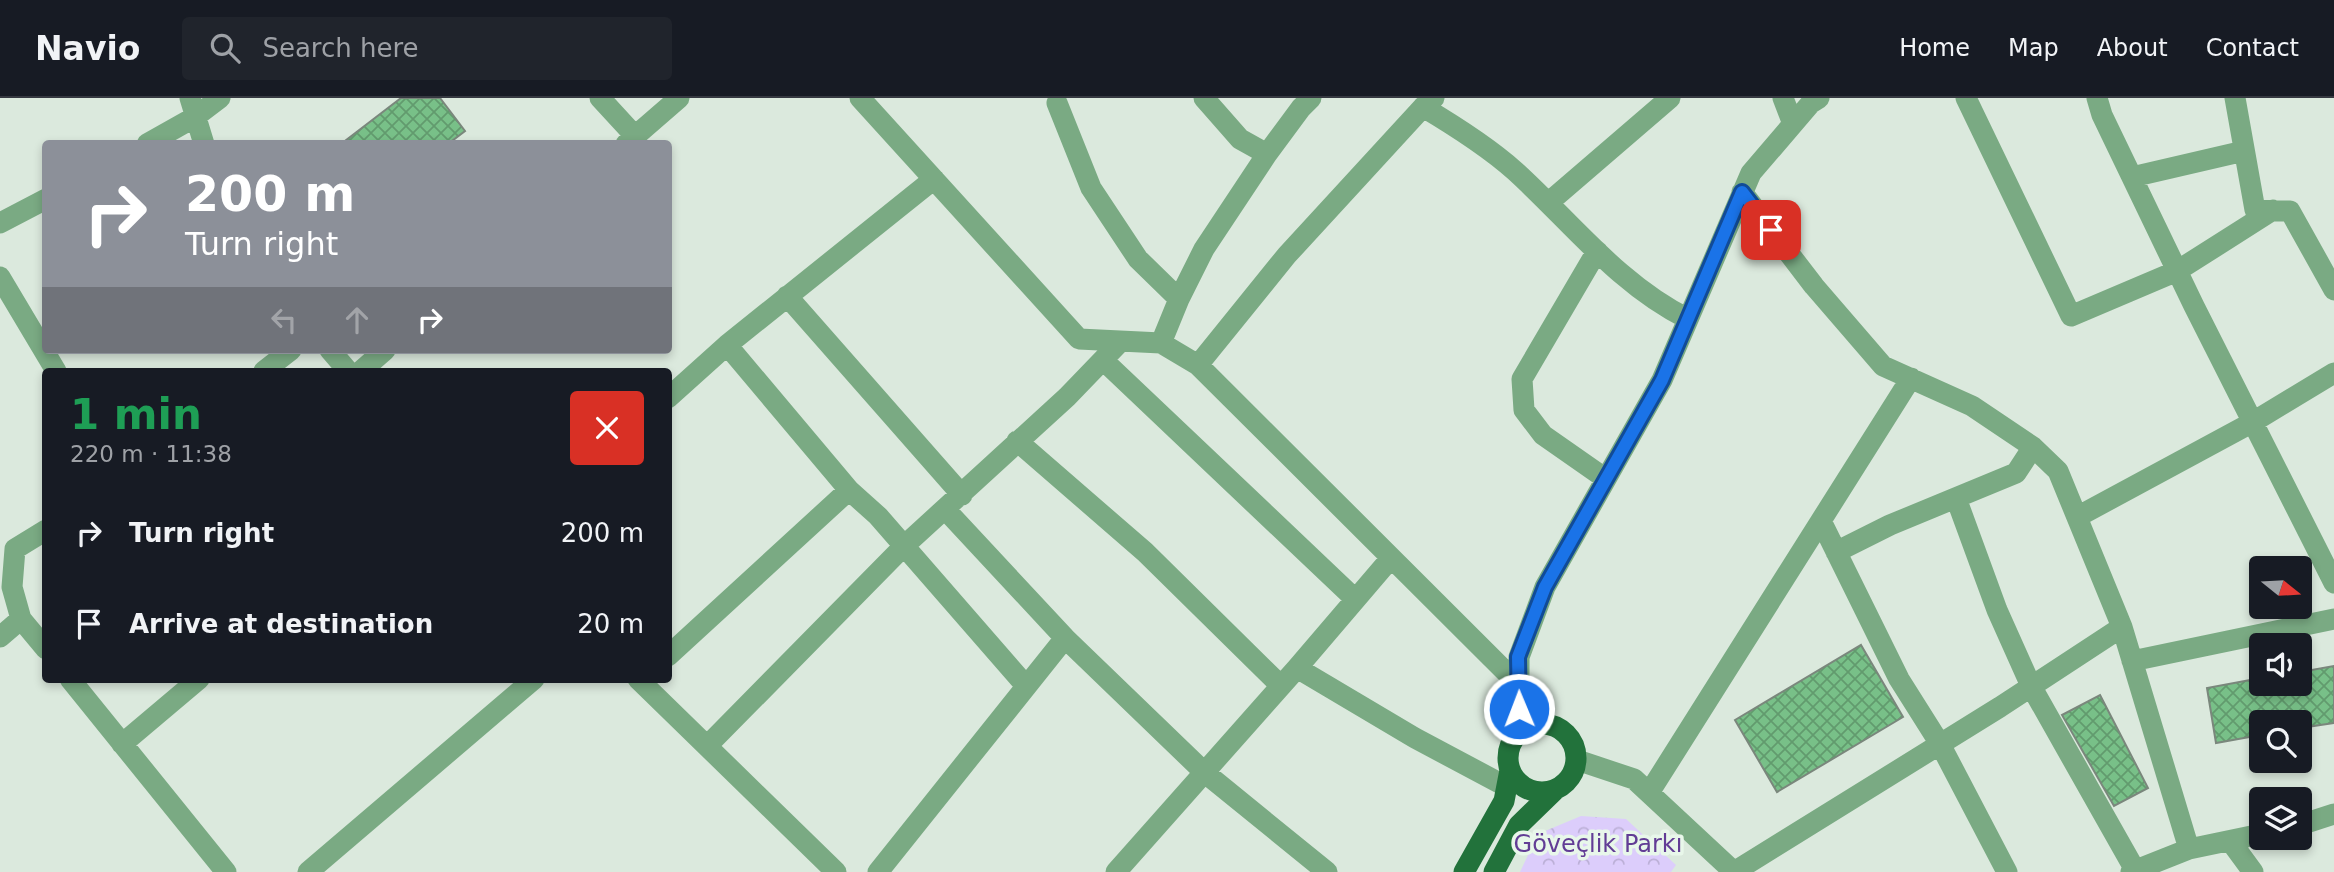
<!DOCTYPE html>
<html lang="en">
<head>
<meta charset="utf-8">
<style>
	body { margin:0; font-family:"DejaVu Sans",sans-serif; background:#20242c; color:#f1f3f6; height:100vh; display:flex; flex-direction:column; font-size:26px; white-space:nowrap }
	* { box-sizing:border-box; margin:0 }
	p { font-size:23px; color:#9ea1a6 }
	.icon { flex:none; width:38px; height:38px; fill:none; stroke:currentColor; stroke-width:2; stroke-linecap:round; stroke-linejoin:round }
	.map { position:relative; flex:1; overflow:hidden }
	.drawer { position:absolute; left:42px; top:270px; width:630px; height:315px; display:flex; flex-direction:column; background:#171b24; border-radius:7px; box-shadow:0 4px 10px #0003 }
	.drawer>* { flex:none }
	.banner { position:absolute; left:42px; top:42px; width:630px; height:214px; border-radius:7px; box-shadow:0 4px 10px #0003; background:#8c9099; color:#fff; overflow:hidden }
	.needle { width:46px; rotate:108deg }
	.fabs { position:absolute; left:2249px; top:458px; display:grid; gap:14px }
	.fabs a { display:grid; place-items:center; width:63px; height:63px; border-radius:7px; background:#171b24; box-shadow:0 4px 10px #0003; font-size:35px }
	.pin { position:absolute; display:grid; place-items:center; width:60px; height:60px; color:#fff; margin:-30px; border-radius:14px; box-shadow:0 4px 10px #0006 }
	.me { position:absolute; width:77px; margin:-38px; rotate:359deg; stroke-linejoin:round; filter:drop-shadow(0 0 5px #0008) }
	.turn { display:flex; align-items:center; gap:24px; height:147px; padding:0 28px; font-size:32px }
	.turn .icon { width:91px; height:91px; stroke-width:2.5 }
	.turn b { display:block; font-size:49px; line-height:60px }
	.lanes { display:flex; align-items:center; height:66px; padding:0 28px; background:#0003; justify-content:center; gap:35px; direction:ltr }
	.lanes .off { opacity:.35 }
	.round { display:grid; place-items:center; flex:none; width:74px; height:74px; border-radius:7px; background:#20242c }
	.head { display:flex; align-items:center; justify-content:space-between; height:119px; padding:0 28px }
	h1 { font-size:42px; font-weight:800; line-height:52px; color:#1e9e55 }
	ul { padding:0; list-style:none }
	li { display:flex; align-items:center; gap:21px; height:91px; padding:0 28px }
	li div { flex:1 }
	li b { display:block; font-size:26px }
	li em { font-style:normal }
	header { display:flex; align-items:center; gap:42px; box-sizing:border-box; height:98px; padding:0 35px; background:#171b24; border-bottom:2px solid #363941 }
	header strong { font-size:33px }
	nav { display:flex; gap:38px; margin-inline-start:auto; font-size:24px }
	.search { width:490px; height:63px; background:#20242c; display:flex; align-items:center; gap:18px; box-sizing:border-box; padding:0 24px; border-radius:7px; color:#9ea1a6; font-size:26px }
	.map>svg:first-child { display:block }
</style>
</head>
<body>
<header>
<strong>Navio</strong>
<div class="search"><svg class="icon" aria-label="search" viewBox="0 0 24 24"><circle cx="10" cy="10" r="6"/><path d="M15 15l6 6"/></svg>Search here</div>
<nav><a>Home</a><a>Map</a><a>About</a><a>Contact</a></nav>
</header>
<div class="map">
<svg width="2334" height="774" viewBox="0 0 2334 774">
	<defs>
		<pattern id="forest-crowns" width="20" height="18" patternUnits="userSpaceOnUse" patternTransform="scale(1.75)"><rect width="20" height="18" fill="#dccdfb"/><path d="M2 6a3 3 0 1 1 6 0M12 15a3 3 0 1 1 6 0" fill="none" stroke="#bcb0d7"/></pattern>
		<pattern id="building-cross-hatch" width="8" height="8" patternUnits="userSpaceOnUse" patternTransform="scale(1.75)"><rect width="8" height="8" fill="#78c088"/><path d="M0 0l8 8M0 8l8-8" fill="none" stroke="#629b6e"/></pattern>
	</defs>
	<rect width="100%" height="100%" fill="#dbe9dd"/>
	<path fill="url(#forest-crowns)" d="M1581,718L1626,721L1676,767L1671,774H1520L1538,736Z"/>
	<path fill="url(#building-cross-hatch)" stroke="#7a877c" stroke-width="2" d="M401,0H440L465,33L448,46H341Z
		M1861,547L1903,619L1777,694L1735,622Z
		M2334,568V625L2300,630V625H2261V637L2216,645L2207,590L2261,580V586H2300V574Z
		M2100,597L2148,690L2114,708L2062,617Z"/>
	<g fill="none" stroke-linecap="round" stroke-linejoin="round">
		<path stroke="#7aaa83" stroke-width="21" d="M190,0L204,46
			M600,0L635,38
			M860,0L1079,241L1161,245L1198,267L1519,587
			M1204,0L1240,41L1267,56
			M1783,0L1793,26
			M1966,0L2071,218L2177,173L2273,112
			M2097,0L2102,17L2194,208L2334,485
			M2235,0L2255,112L2290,113L2334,192
			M1057,5L1091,90L1138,161L1179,201L1161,245
			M1423,9C1455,28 1487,48 1515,73C1571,124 1619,187 1688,221
			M147,46L195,19L220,0
			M626,46L679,0
			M2132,79L2244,53
			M1742,94L1814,188L1883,268L1972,308L2033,349L2058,373L2122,529L2189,751
			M1548,105L1670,0
			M0,125L46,101
			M1597,153L1522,281L1524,312L1543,337L1606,381
			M0,179L56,273
			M787,198L962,397
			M1179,201L1204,151L1267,56L1301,10L1311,0
			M727,247L849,392L878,418L1026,588
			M330,252L348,273
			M1103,262L1355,501
			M1198,267L1287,157L1423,9L1434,0
			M264,273L291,252
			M361,273L385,252
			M668,300L727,247L934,81
			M1017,343L1145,454L1281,588
			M1956,400L1997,512L2031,588L2135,772
			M945,411L1065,540L1204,674L1327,774
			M2077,419L2253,324L2334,275
			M1821,423L1899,581L1940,646L2007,774
			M46,432L15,451L12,489L21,521L46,551
			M1836,454L1890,427L2016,375L2033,349
			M0,539L21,521
			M668,558L849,392
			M2132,563L2334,521
			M1297,570L1415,640L1507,689
			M70,581L226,774
			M638,581L836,774
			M1519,635V559L1545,489L1662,282L1751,75L1811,5L1819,0
			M122,646L199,581
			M707,648L904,448L1067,299L1120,244
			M1577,662L1634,681L1734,774
			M1649,695L1911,280
			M2300,727L2334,716
			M2231,744L2253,774
			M308,774L534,581
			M878,774L1065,540
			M1116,774L1297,570L1391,460
			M1734,774L2000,609L2122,529
			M2131,774L2189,751L2261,736"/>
		<path stroke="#22723b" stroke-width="21" d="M1508 660a34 34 0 1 1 68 0a34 34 0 1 1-68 0Z
			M1464,774L1504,703L1510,672
			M1494,774L1519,727L1554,693"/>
	</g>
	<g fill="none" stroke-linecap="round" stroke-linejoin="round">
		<g stroke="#114b97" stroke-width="18">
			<path id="route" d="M1519,611L1518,559L1545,489L1662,282L1742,94L1771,132"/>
		</g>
		<use href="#route" stroke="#1a73e8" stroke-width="12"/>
	</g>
	<g text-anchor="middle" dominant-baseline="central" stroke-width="7" stroke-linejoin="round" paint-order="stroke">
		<g font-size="24" fill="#623d95" stroke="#e8f7ea">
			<text x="1598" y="746">Göveçlik Parkı</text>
		</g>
	</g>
</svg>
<div class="fabs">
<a><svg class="needle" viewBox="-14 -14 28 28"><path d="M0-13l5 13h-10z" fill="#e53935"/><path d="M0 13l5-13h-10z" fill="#9ea1a6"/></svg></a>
<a><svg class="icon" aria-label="sound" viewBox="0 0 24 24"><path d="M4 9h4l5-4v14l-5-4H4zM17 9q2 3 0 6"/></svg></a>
<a><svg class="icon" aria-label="search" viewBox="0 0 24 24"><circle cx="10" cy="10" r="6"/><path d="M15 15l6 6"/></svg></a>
<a><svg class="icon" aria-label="layers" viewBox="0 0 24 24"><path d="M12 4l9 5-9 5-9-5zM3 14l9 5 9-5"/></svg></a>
</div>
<div class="pin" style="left:1771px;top:132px;background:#d93025"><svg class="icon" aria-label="arrive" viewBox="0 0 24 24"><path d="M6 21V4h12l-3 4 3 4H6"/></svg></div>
<svg class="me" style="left:1519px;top:611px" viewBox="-20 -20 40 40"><circle r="17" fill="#1a73e8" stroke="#fff" stroke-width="3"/><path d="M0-11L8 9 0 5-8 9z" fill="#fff"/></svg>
<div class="banner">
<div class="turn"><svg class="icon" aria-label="right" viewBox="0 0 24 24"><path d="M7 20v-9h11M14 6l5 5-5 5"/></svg><div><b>200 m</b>Turn right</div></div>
<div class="lanes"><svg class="icon off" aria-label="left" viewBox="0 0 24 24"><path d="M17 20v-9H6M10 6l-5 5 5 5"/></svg><svg class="icon off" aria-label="ahead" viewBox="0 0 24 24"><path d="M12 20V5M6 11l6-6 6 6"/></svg><svg class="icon" aria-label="right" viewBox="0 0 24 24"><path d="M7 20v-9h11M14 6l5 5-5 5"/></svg></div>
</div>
<section class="drawer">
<div class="head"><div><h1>1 min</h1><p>220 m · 11:38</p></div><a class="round" style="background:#d93025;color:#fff"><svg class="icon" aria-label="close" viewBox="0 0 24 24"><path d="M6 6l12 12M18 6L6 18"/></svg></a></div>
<ul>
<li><svg class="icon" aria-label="right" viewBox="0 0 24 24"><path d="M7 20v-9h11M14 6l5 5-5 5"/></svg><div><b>Turn right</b></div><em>200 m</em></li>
<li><svg class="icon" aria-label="arrive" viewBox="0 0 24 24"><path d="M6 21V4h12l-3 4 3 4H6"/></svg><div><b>Arrive at destination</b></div><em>20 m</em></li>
</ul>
</section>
</div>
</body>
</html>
